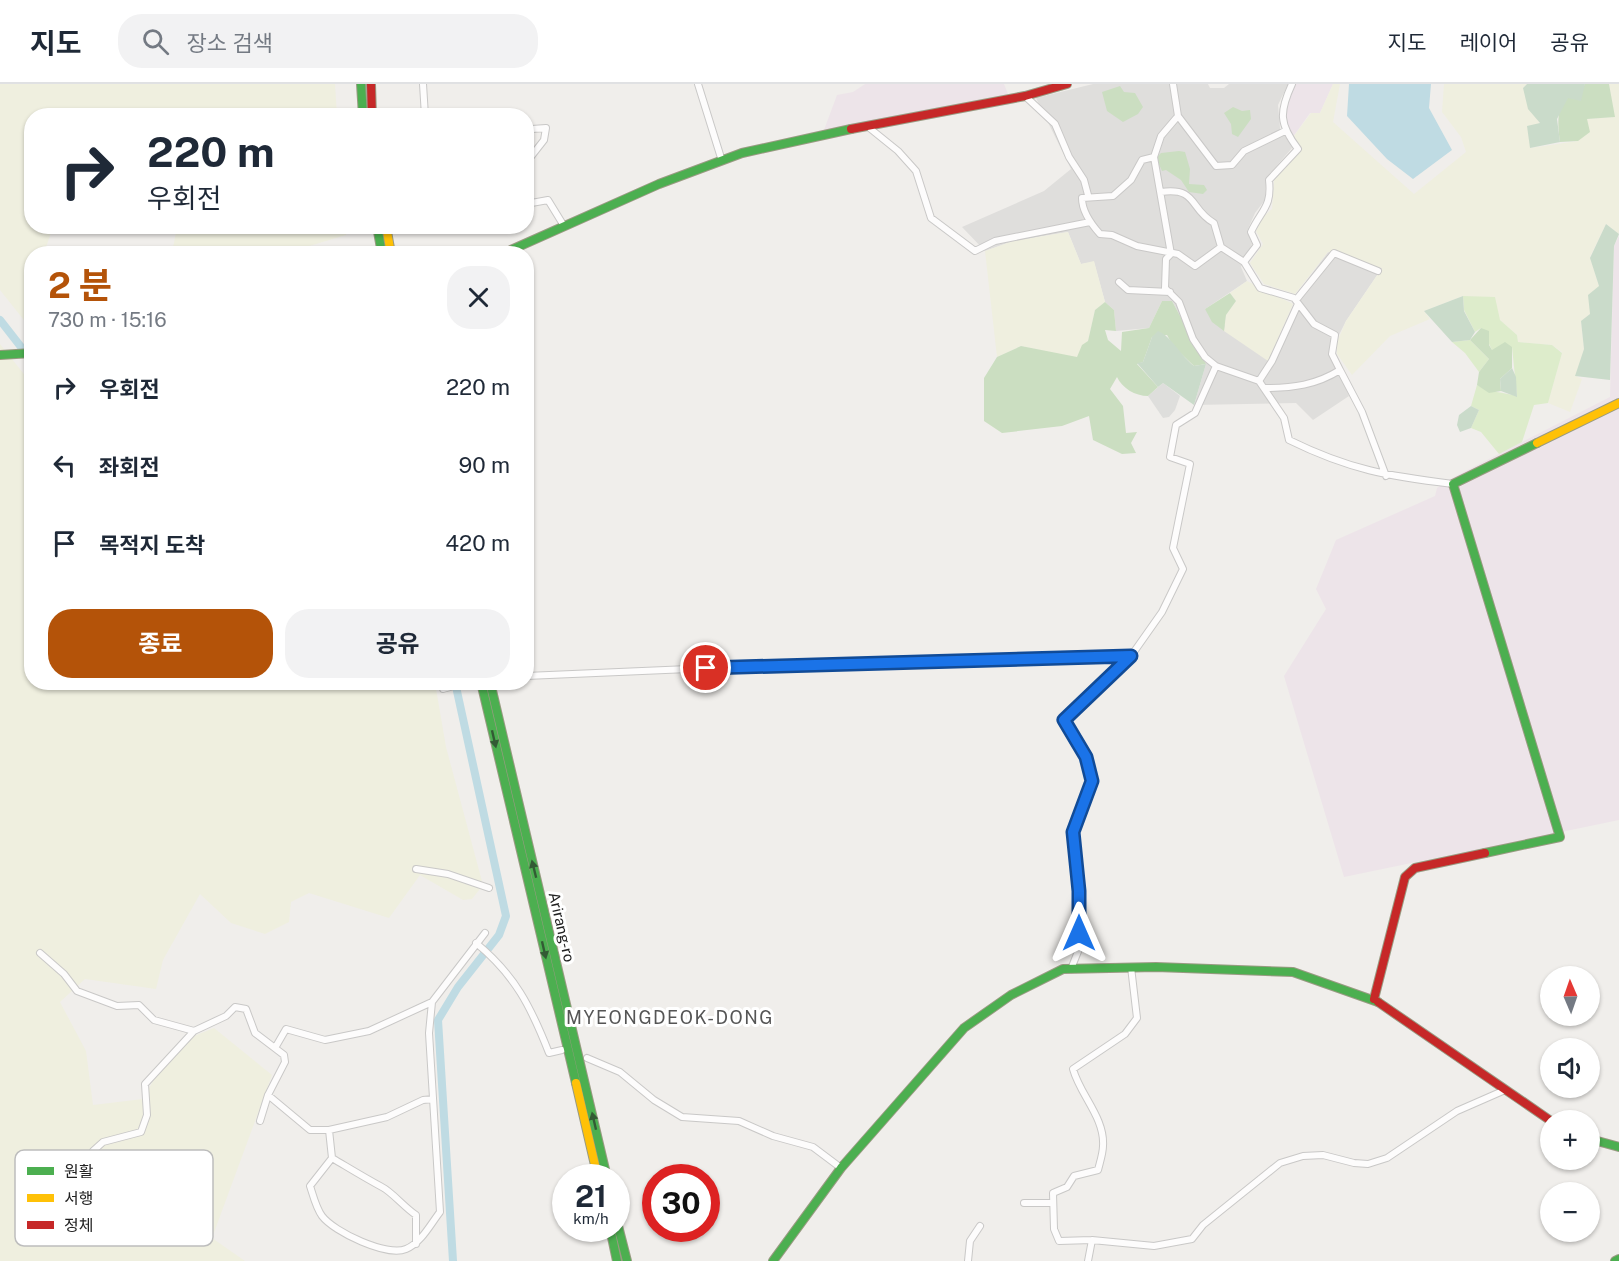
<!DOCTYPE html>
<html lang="ko">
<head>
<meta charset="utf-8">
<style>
	body { margin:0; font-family:"Public Sans","Noto Sans KR",sans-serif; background:#f2f2f3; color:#1f2937; height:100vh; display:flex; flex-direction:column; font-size:22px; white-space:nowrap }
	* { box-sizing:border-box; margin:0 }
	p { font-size:20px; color:#747a83 }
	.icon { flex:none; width:33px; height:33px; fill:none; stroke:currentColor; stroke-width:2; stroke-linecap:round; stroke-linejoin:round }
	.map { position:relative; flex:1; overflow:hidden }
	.side { position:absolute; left:24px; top:162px; width:510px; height:444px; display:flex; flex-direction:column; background:#fff; border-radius:24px; box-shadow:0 2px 4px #0004 }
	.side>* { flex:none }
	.hud { position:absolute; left:24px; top:24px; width:510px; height:126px; border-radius:24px; box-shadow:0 2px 4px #0004; background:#fff; color:#1f2937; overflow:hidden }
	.needle { width:39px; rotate:358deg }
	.controls { position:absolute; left:1540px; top:882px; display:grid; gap:12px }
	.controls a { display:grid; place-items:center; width:60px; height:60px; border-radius:50%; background:#fff; box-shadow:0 2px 4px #0004; font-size:30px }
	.speed { position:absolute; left:552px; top:1080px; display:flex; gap:12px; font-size:30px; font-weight:700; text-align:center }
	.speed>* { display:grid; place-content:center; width:78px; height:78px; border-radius:50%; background:#fff; box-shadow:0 2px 4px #0004; line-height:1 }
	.speed small { font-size:15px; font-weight:400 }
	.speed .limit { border:9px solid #d22; background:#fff; color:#111 }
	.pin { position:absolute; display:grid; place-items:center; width:51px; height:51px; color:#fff; margin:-26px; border:3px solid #fff; border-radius:50%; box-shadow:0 2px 6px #0007 }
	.me { position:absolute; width:66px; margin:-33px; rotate:0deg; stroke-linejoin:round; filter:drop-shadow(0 0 4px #0008) }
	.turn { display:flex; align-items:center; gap:21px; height:126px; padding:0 24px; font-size:27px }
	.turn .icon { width:78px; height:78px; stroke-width:2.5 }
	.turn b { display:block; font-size:42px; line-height:51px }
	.round { display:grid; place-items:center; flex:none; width:63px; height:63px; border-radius:24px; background:#f2f2f3 }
	.headline { display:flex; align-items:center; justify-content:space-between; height:102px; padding:0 24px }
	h1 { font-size:36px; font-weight:700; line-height:45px; color:#b45309 }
	.primary-button { display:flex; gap:12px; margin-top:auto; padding:12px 24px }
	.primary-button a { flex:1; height:69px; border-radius:24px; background:#b45309; color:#fff; font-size:24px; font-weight:700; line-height:69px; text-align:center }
	.primary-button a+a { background:#f2f2f3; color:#1f2937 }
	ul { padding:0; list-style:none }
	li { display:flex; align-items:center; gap:18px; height:78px; padding:0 24px }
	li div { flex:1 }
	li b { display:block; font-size:22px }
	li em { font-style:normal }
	header { display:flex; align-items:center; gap:36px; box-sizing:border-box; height:84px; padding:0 30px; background:#fff; border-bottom:2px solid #e0e1e3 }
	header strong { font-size:28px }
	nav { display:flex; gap:33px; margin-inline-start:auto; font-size:21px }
	.search { width:420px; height:54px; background:#f2f2f3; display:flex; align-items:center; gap:15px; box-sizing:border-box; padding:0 21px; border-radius:24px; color:#747a83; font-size:22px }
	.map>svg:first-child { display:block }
</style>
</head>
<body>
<header>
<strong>지도</strong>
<div class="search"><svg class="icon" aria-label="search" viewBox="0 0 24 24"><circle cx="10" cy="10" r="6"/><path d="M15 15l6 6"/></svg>장소 검색</div>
<nav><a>지도</a><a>레이어</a><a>공유</a></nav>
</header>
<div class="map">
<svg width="1619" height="1177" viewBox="0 0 1619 1177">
	<rect width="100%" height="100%" fill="#f0eeeb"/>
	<path fill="#dfdedc" d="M1093,0H1208L1210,4H1224L1229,0H1288L1278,21L1280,44L1292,64L1266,94L1265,116L1255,129L1247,147L1252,160L1241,183L1247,197L1205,225L1268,276L1307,196L1328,168L1382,184L1346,237L1330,269L1349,312L1313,336L1296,319L1194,321L1206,280L1172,217H1162L1149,244L1116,247L1114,226L1105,218L1094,178L1081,180L1068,148L1013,157L985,167L962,143L1044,107L1071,85L1036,14Z"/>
	<path fill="#ede4e9" d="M865,0H1004L1008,10L824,46L837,11L853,8Z
		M1294,0H1333L1320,29H1310L1293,53L1286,45L1284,22Z
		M1619,152V736L1344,793L1284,592L1326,525L1316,505L1336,456L1435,412L1437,404L1450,395L1610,313L1614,162Z"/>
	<path fill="#dededc" d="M1163,299L1180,312L1175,326L1169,333L1163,334L1148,312Z"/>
	<path fill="#efefdf" d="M0,0H335L337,31L32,32V142L53,143L44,169L32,170L29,220L31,245L0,206Z
		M1333,0H1340L1333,38L1414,110L1466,68L1461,53L1442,28L1444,0H1527L1523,4L1540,40L1530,64L1578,57L1587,35L1614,33L1609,0H1619V150L1606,140L1590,173L1599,202L1590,230L1581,238L1584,265L1576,292L1582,295L1570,328L1548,319L1562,268L1552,261L1518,258L1517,251L1500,236L1463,212L1424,227L1430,235L1390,252L1352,291L1337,270V258L1346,237L1382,184L1328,168L1295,210L1264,200L1250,179L1263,160L1256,147L1263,133L1272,125L1274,96L1302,65L1293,53L1311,29H1320Z
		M177,143H345L346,151L286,169H172Z
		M1068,148L1081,180L1094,177L1105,218L1095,226L1088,257L1077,274L1021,262L997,273L985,167L1013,157Z
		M1247,197L1293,220L1268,277L1224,247L1226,231L1236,217L1230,209Z
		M0,260L31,299L32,598L435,599L446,663L483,801L472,815L463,816L420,791L389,834L309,809L291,818L289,838L265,850L231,839L200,810L163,876L156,905L85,895L60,918L86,967L93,1021L143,1015L167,972L189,954L214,944L272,991L212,1154L245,1177H0Z"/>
	<path fill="#ddeccb" d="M1463,212L1495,213L1500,236L1517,251L1518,258L1552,261L1562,269L1548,319L1534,321L1522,358L1499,370L1481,348L1471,344L1479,326L1471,322L1477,301C1490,309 1503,308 1517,312L1512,263L1492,266L1481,244L1475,248L1464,226Z
		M1470,256L1489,275L1479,288L1465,269L1452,258Z"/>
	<path fill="#cbdec1" d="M1585,0H1609L1615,33L1587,35L1590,48L1578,57L1560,58C1558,43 1555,22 1570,12C1577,8 1581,8 1585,0Z
		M1120,2L1124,8L1135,9L1143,23L1138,30L1123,38L1107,27L1102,8Z
		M1233,23L1242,27L1250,26L1251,35L1238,53L1232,50L1231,40L1224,29Z
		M1179,67L1185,68L1190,85L1189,100L1204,101L1207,106L1203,110L1189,108L1181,96L1166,86L1162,87L1156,74L1161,69Z
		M1230,209L1236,217L1226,231L1224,247L1212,238L1205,225Z
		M1162,217H1172L1206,280L1194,282L1173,262L1167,251L1152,253L1143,278L1137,280L1158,303L1148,312C1135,312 1122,304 1117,293L1110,305L1123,322L1126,349L1137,348L1131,359L1136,369L1122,370L1093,356L1089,332L1062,342L1002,349L984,337V294L997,273L1021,262L1077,273L1082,261L1088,257L1095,226L1105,218L1114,226L1116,247L1105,246L1108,256L1121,267L1122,248L1149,244Z
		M1481,244L1489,247V261L1492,266L1505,258L1512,263V284L1500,295L1501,307L1489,309L1477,301L1479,288L1489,275L1470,256Z"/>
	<path fill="#cadbca" d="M1527,0H1585L1581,17L1568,14L1557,35L1560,58L1530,64L1527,42L1540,39L1528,25L1523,4Z
		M1606,140L1619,150L1614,162L1610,296L1575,292L1584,265L1581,237L1590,230L1588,211L1599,202L1590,174Z
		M1463,212L1464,227L1475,248L1470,256L1452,258L1424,227Z
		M1158,247C1172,253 1181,272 1194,282L1206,280L1194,321L1163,299L1158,303L1137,279L1143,278L1152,253Z
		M1512,284L1516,293L1517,313L1501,307L1500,295Z
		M1471,322L1479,326L1471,344L1460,348L1457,341L1459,331Z"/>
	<path fill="#bfdbe3" d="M1349,0H1431L1429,24L1452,66L1413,95L1387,75L1347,32Z"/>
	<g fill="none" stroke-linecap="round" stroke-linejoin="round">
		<path stroke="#bfdbe3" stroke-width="8" d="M0,236L32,277
			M453,1177L438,936L458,903L499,851L506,832L455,598"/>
		<g stroke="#c9c8c7" stroke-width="8">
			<path id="street" d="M423,0L425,32
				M698,0L722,77
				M1173,0L1178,32L1161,52L1154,73L1171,170L1166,175L1165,204L1179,218L1193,255L1205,273L1216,282L1259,297L1284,334L1289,356C1350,386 1388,392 1453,400
				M1292,0C1279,28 1279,40 1298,65L1269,96C1272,123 1262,125 1251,148L1257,161L1244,178L1260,204L1294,214L1314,240L1335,251L1332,270L1340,286
				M1025,12L1055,40L1069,73L1084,96L1088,111
				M1178,32L1216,82L1232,81L1244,67L1285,47
				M867,42L898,67L916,87L931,134L975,167L995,157L1090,138
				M526,50L532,45L546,44L544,56L526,79
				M1154,73L1142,76L1131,96L1113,112L1082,114C1082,128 1091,140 1100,150L1112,151L1137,162L1178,170L1195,182L1221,163
				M1161,108C1198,103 1189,125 1214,139L1221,163L1244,178
				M526,120L548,116L564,142
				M1119,198L1128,206L1170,208
				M1296,216L1334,169L1378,187
				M1259,297L1272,277L1298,220
				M1265,304C1293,304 1316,301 1340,286L1362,328L1386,392
				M526,592L872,577L1131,572
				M443,605L468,598
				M416,785L448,790L489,804
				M476,859C515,891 531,923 549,969L562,966
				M40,869L64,890L77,907L117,922L139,921L154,936L194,947
				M1071,885L1081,860L1073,748L1092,697L1086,673L1064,636L1131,572L1162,528L1183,485L1173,464L1190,380L1170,373L1176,341L1195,329L1216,282
				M275,964L286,945L325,956L369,947L432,918
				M587,974L620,988L654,1016L682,1033L739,1037L773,1052L813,1063L841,1084
				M268,1011L310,1046H329
				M433,1015L423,1016L387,1033L329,1046L332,1074L310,1102C313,1111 316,1124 322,1132C334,1148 387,1173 406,1165C421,1159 430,1141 440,1128L429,949L432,918L485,849
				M93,1067L103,1058L141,1048L147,1031L145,1000L194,947L226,932L235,923L246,925L255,949L284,971L285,978L268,1011L260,1037
				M332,1074C349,1084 365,1094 382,1103C392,1108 404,1123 416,1131V1160
				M1024,1119H1053
				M1092,1156L1059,1157L1054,1145L1053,1109L1067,1103L1074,1092L1098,1086C1100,1078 1103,1069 1103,1062C1105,1034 1080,1011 1073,985L1125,950L1137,934L1131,883
				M968,1177L970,1157L980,1142
				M1088,1177L1092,1156L1154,1162L1192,1155L1203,1141L1280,1079L1303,1072L1323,1071L1354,1079L1368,1080L1387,1074L1457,1027L1505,1006"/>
		</g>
		<g stroke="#999a82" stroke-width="10">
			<path id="fast" d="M361,0L363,32
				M377,142L382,170
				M502,170L659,100L742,69L851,45
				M0,271L32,269
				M481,598L576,999
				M490,598L607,1094
				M1485,769L1560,753L1453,400L1537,359
				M1590,1055L1619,1063
				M616,1134L627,1177
				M610,1144L617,1177
				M773,1177L841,1084L964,944L1011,911L1063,885L1156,883L1293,888L1378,918
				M1615,1177L1619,1175"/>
		</g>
		<g stroke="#999a82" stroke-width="10">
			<path id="slow" d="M386,142L391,170
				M1537,359L1619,319
				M576,999L598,1094"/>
		</g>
		<g stroke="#999a82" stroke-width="10">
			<path id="jam" d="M371,0L372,32
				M851,45L1025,12L1067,0
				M1374,915L1405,793L1415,784L1485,769
				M1378,918L1551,1037"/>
		</g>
		<use href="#street" stroke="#fdfcfc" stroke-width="6"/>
		<use href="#fast" stroke="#4caf50" stroke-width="8"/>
		<use href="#slow" stroke="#ffc107" stroke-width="8"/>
		<use href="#jam" stroke="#c62828" stroke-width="8"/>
	</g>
	<defs><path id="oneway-solid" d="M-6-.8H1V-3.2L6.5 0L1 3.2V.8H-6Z" transform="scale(1.5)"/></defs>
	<g fill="#335a34">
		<use href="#oneway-solid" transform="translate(494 655) rotate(77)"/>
		<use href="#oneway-solid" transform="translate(534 785) rotate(-104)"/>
		<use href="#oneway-solid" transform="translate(544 866) rotate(77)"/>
		<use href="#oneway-solid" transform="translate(594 1037) rotate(-103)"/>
	</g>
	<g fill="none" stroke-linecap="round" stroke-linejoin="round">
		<g stroke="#114b97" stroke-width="15">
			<path id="route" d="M706,584L1131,572L1064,636L1086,673L1092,697L1073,748L1079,807V849"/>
		</g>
		<use href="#route" stroke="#1a73e8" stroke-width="10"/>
	</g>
	<g text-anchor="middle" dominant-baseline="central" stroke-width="6" stroke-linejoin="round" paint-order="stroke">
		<g font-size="15" fill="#222" stroke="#fff">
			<text transform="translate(562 843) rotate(77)">Arirang-ro</text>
		</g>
		<g font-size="18" letter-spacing="1.5" fill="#555" stroke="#fff">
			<text x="670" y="933">MYEONGDEOK-DONG</text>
		</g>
	</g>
	<rect x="15" y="1066" width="198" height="96" rx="9" fill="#fff" stroke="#bdbdbd" stroke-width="1.5"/>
	<rect x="27" y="1083" width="27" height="8" fill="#4caf50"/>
	<rect x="27" y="1110" width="27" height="8" fill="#ffc107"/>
	<rect x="27" y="1137" width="27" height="8" fill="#c62828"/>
	<g font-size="16" fill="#222">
		<text x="64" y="1093">원활</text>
		<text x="64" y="1120">서행</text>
		<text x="64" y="1147">정체</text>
	</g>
</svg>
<div class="controls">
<a><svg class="needle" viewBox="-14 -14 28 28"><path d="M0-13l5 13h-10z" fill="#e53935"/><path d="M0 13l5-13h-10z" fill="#747a83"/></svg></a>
<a><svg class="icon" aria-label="sound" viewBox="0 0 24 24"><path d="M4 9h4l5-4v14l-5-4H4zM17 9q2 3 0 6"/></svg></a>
<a>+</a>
<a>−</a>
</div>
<div class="speed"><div>21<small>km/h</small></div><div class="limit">30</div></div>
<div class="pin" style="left:706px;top:584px;background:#d93025"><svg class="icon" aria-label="arrive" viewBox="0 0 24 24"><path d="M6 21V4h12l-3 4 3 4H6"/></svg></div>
<svg class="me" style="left:1079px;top:849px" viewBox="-20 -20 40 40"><path d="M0-17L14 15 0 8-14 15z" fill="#1a73e8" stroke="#fff" stroke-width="4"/></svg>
<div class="hud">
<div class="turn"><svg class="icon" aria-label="right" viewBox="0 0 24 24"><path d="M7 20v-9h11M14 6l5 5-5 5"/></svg><div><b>220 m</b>우회전</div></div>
</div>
<section class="side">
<div class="headline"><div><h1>2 분</h1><p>730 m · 15:16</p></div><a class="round"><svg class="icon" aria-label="close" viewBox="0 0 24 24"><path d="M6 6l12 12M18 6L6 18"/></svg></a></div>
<ul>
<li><svg class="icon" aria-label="right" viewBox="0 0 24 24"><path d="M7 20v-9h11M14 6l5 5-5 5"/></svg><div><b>우회전</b></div><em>220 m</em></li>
<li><svg class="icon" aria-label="left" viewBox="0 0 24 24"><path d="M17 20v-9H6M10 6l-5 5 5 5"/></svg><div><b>좌회전</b></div><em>90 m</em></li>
<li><svg class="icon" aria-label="arrive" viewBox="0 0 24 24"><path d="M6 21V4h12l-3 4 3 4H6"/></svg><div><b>목적지 도착</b></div><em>420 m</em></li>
</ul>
<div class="primary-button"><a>종료</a><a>공유</a></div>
</section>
</div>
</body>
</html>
